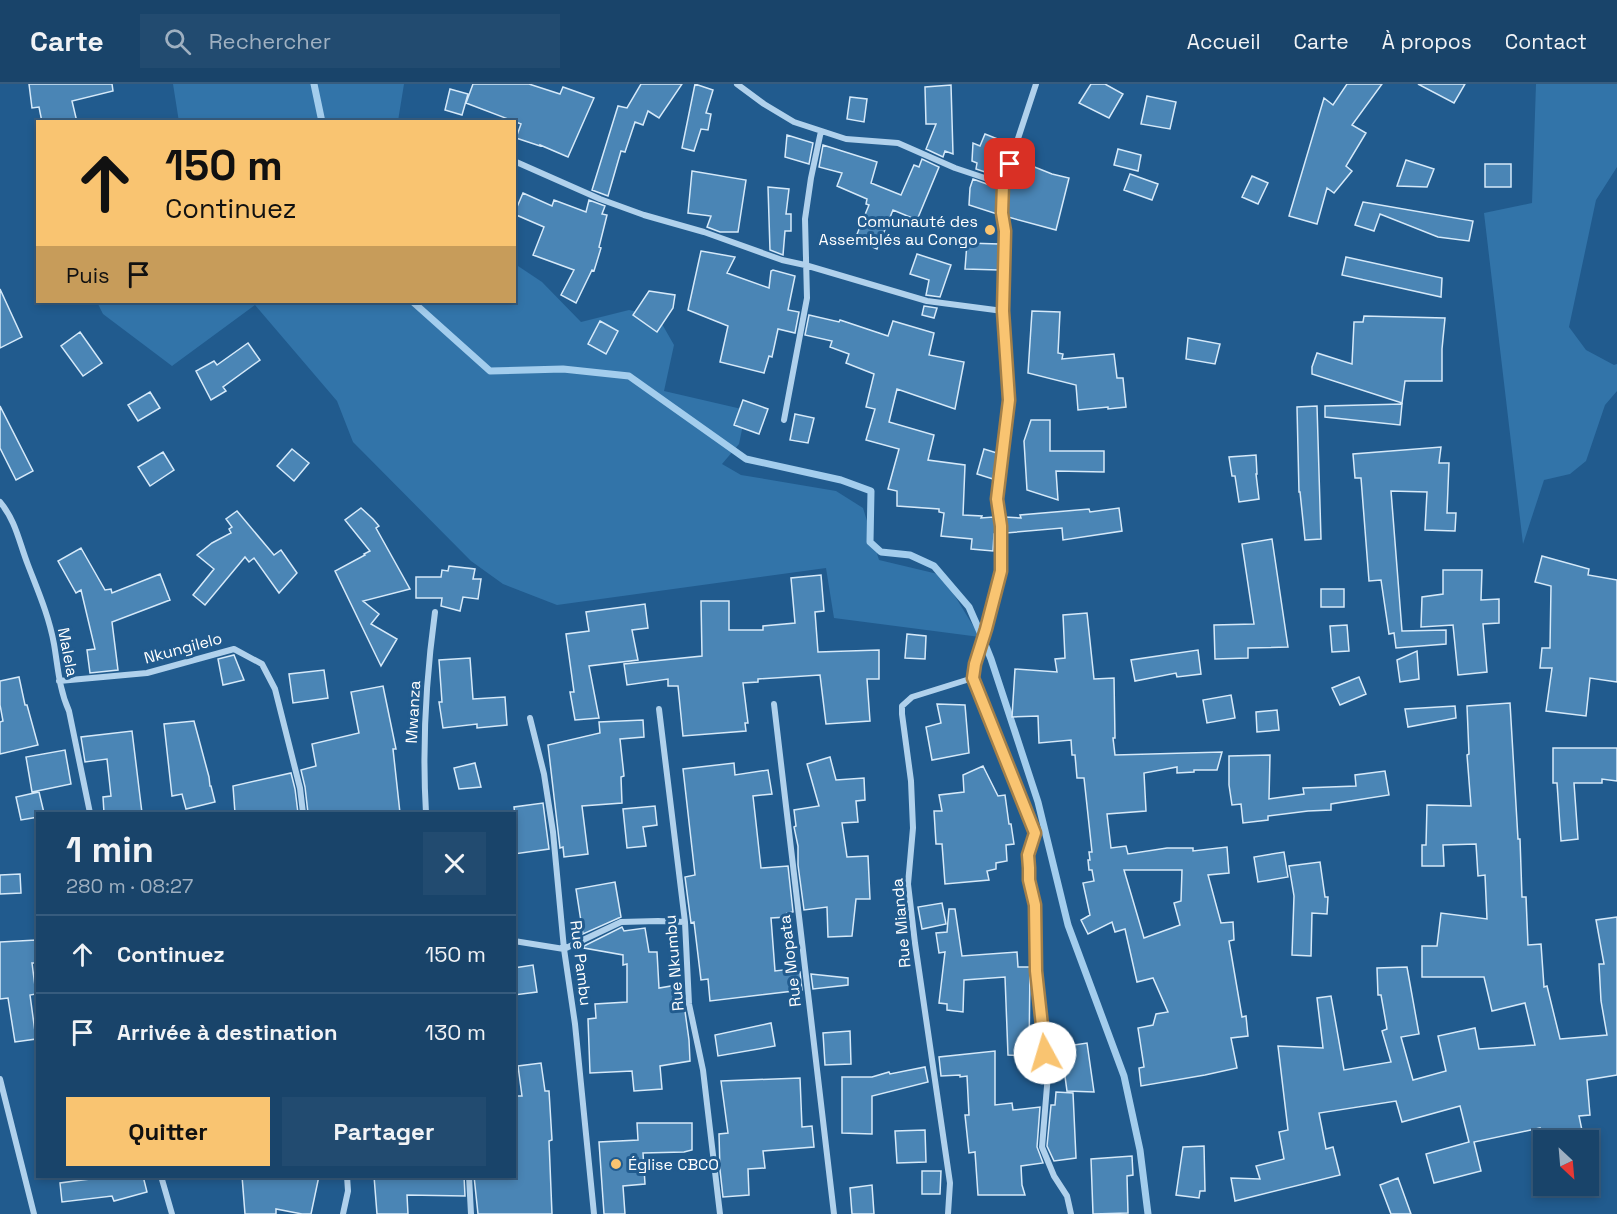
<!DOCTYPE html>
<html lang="fr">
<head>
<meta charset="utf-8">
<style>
	body { margin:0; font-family:"Space Grotesk",sans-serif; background:#224b70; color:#f1f3f6; height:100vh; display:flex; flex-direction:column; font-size:22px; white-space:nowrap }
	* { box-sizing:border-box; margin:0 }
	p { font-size:20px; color:#9fb0c1 }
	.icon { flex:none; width:33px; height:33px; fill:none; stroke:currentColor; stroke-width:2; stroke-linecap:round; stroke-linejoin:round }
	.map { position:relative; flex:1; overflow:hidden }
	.panel { position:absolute; left:36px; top:728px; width:480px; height:366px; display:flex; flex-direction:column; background:#19446a; border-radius:0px; box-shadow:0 3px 9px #0003,0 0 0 2px #375c7e }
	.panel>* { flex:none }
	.banner { position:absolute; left:36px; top:36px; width:480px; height:183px; border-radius:0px; box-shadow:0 3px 9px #0003,0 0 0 2px #375c7e; background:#f9c471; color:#111; overflow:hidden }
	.needle { width:39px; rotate:154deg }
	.fabs { position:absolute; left:1533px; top:1046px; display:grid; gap:12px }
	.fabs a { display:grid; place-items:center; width:66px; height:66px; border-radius:0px; background:#19446a; box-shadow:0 3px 9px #0003,0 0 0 2px #375c7e; font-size:30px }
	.pin { position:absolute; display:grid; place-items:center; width:51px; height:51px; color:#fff; margin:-26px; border-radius:12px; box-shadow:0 3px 9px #0006 }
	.me { position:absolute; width:66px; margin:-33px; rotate:354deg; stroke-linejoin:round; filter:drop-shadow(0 0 4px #0008) }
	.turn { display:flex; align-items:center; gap:21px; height:126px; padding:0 30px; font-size:27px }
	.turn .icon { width:78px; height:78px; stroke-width:2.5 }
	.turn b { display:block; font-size:42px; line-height:51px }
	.then { display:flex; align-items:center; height:57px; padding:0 30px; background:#0003; gap:12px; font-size:22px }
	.round { display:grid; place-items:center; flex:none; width:63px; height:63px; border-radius:0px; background:#224b70 }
	.summary { display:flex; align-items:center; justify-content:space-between; height:102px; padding:0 30px }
	h1 { font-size:36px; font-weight:700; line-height:45px }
	.button { display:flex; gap:12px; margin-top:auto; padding:12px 30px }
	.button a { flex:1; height:69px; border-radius:0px; background:#f9c471; color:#111; font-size:24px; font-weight:700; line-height:69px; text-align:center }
	.button a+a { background:#224b70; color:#f1f3f6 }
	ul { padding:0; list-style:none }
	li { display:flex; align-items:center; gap:18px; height:78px; padding:0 30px; border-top:2px solid #375c7e }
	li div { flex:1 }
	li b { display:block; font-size:22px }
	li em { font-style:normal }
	header { display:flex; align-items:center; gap:36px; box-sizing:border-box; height:84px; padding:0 30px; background:#19446a; border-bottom:2px solid #375c7e }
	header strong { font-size:28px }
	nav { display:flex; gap:33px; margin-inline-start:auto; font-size:21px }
	.search { width:420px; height:54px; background:#224b70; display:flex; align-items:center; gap:15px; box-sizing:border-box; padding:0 21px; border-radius:0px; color:#9fb0c1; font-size:22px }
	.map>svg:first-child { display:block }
</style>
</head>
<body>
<header>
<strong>Carte</strong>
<div class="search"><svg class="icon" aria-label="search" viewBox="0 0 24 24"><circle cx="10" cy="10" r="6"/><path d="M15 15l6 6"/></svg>Rechercher</div>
<nav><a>Accueil</a><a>Carte</a><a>À propos</a><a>Contact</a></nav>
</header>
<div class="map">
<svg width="1617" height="1130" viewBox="0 0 1617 1130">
	<rect width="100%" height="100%" fill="#215b8e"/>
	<path fill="#3274a9" d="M173,0H404L398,37L179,38Z
		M1536,0H1617V83L1596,116L1569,243L1586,266L1614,281L1617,280V307L1605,321L1586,377L1570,390L1544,396L1523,460L1484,129L1532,119Z
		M515,180L542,198L581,238L629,226L658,233L674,261L664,307L746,326L739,360L722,380L741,391L836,407L863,424L879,476L942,491L980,553L834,534L826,484L557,521L503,500L471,477L353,358L337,317L255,221L172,282L103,230L97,218H514Z"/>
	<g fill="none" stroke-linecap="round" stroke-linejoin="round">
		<path stroke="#a3cded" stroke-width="7" d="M314,0L322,38
			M413,218L490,287L563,285L629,292L746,375L841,396L871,407L870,458L881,468L910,471L934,482L969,523L983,555L991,575L1038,718L1068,841L1124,992L1140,1066L1148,1130"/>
	</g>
	<path fill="#4a85b5" stroke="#d5e9f9" stroke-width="1.5" fill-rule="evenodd" d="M29,0H112L113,7L72,17L77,38H42L39,23L32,24Z
		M473,0H529L560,10L563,3L594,14L568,73L540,61V62L516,54L521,40L466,19Z
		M641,0H682L659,34L648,27L643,41L635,38L625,68L621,67L608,112L592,106L618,22L627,24Z
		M695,0L713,6L706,29L711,30L708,46L701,45L694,67L682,64Z
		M1091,0H1105L1123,10L1109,34L1079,19Z
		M1347,0H1382L1352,41L1366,49L1346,82L1352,87L1334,109L1327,104L1317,140L1289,132L1324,14L1333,21Z
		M1418,0H1465L1454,19Z
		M951,1L953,70L945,67L943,73L926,65L936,40H926L925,3Z
		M450,5L468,10L462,31L445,26Z
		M1147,12L1176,18L1170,45L1141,40Z
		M850,13L867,15L864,38L847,35Z
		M985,50L1010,60L1000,93L976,85L977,79L972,77L973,59L980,62Z
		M787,51L813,59L809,80L785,73Z
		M823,61L877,78L871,99L901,111L914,81L919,83L922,75L939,83L917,136L893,126L877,165L855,155L869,121L866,120L867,115L837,102L842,89L819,83Z
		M1118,65L1141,71L1138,87L1114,81Z
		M1017,76L1052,90L1069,94L1056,146L1008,133V101Z
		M1406,76L1434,85L1427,103L1397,102Z
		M1485,80H1511V103H1485Z
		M692,87L746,96L738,148H720L707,143L711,132L688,129Z
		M1130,90L1158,100L1152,116L1124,106Z
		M1252,92L1268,99L1258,120L1242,113Z
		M973,95L998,104L997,130L969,121L970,104Z
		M768,103L789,105L786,130H791V147H785L783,171L770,166Z
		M523,109L552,122L554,116L586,128L589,116L605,122L602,130L607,131L599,163L601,164L594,187L592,186L576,219L561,211L574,186L533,171L544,143L514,130Z
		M1363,118L1473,137L1469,157L1438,153L1380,130L1374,147L1355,141Z
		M967,159L999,160V186L965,185Z
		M701,167L735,173L727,189L769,204L771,187L773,186L795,192L788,226L799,228L795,249L778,245L772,273L769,272L764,289L720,278L728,242L688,226Z
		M917,170L951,181L940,213L926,211L929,196L910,190Z
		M1346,173L1442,194L1441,213L1342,191Z
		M0,205L22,253L0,264Z
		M649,207L675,211L673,224L657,248L633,231Z
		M924,222L937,224L934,234L922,231Z
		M1032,227L1060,228L1058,269L1063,270L1062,275L1114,270L1117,294H1123L1126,323L1108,325V323L1078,326L1076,301L1028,289Z
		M809,231L839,238L840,236L888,252L893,237L934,249L929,271L964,278L955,325L897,305L889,338L934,351L928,376L965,381L963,431L982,432L981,434L994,433L996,450H994L993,467L971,465L972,455L941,452L944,429L939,428V425L897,422V407L888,405L899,365L866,356L875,325L866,323L874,290L846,279L849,270L830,263L832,257L805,251Z
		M1364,232L1445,234L1442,265V297H1405L1402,319L1312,290V283L1317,269L1352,280L1354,238H1363Z
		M600,237L618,247L606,270L588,260Z
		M80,248L102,279L83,292L61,262Z
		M1188,254L1220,260L1215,280L1186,275Z
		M248,259L260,276L223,303L226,307L211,316L196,287L214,277L217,281Z
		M150,308L160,324L138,337L128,321Z
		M743,316L768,325L759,350L734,341Z
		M1402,320L1400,341L1325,333V322Z
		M0,322L33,387L16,396L0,364Z
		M1317,322L1321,455L1305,456L1300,408H1299L1297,323Z
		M795,330L814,334L808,359L790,356Z
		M1031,336H1050V367H1104V388L1056,387L1058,416L1027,406L1024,357Z
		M1441,363L1439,379H1449L1447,429H1456L1455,447L1425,446L1427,408L1391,407L1402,547L1446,546V560L1396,564L1394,549L1389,550L1381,496L1369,497L1361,394H1355L1353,370Z
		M292,365L309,379L294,397L277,382Z
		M984,365L997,369L993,395L977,390Z
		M163,368L174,386L150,402L138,383Z
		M1256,371L1257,390H1256L1259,415L1239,418L1235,392H1232L1229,373Z
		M361,424L373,435L379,442L376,444L410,505L363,517L379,530L371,540L397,555L381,582L335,487L365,471L364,470L370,467L345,436Z
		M1119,424L1122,447L1063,456L1062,444L1006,449L1005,433L1021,434L1020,431L1089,425L1090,428Z
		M237,427L274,471L281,466L297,489L279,509L254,474L249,478L245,473L205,521L193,511L214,485L197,471L212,459L231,449L229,445L232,443L226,435Z
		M1272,455L1288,563L1248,564V574L1215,575L1214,541L1254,540L1242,460Z
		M81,464L105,506L111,505L112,509L160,490L170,516L112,538L118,586L90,589L87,566L95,565L81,506L76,509L58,477Z
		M1542,472L1589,485L1588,491L1617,496V598L1590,594L1586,632L1546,627L1552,584H1540L1542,564H1550L1551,502L1535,498Z
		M449,482L475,485L473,495H481L478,515L463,513L460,527L441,522L442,514H416V493H441L442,486L448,487Z
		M1443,486H1482L1481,516L1499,515V539L1483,540L1487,588L1458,591L1453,541L1421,543L1422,513L1443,510Z
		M821,491L824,527L815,528L818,568L879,566V595H867L870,637L826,640L820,591L758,595V598L743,599L748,639H745L746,647L683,652L678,602H668V595L627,601L624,580L702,572L701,517H729V546H763V542L795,539L791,494Z
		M1321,505H1344V523H1321Z
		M645,520L648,544L632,546L638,576L589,582L599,634L575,636L570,608H574L566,550L589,547L586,528Z
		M1087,529L1094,595L1114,594L1115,654H1113L1115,671L1222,668L1217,686H1194V688L1177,689V683L1144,689L1146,727L1107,730L1111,764L1126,762L1128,770L1167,764H1193V767L1227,763L1229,789L1208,791L1221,839L1233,838L1234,856L1229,857L1242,933L1246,932L1248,952L1231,954L1237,984L1205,991L1141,1002L1139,984L1144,983L1138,944L1153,941L1156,930L1168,928L1153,894L1137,898L1125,845L1115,848L1112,838L1088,850L1081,836L1090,831L1083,799L1094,797L1092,786H1089L1088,776H1090L1089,768H1092L1084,694H1077L1075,671H1072L1071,656L1039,659L1038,632L1012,633L1015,585L1057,588L1055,575L1065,574L1063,531ZM1124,786H1182L1181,817L1174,819L1180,841L1144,854Z
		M1347,541L1349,567L1332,568L1330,542Z
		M907,550L926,552L925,575L905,574Z
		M1198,566L1201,590L1177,593L1176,589L1135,597L1131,576Z
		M1417,567L1419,595L1400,598L1397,576Z
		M234,571L244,596L223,601L218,575Z
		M470,574L473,615L505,613L507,641L477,644V640L443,644L439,618H442L439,576Z
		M324,586L328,614L293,619L289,590Z
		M19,593L25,621H27L38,661L0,670V638L3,637L0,621V597Z
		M1359,593L1366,610L1340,621L1332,604Z
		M383,602L396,665H393L400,729H308L305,703L301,686L316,682L312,660L359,649L351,608Z
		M1231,611L1235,634L1207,639L1203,616Z
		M1510,619L1518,755H1520L1522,813H1526L1528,861L1541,860L1544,903L1547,902L1560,955L1607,951L1601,917L1599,880H1604L1596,836L1617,833V991L1587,996L1590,1031L1579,1032L1584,1056H1540V1044L1474,1058L1481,1087L1434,1099L1426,1070L1469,1058L1460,1022L1402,1038L1396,1017L1319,1029L1326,1065L1333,1063L1340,1091L1235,1117L1231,1094L1260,1095L1256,1082L1284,1075L1279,1048L1288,1046L1278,962L1323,964L1317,914L1331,912L1344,986L1391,978L1382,947L1387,945L1381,911H1378L1377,884L1407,883L1419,950L1401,953L1413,996L1446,987L1438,952L1475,944L1479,965L1535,961L1525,919L1492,927L1484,893H1422V862H1437L1441,829L1487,835L1485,791L1478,792L1476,760L1443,761L1444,782H1422V761H1426L1427,721L1471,722L1467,671L1469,670L1467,622Z
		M937,620L965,621L969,669L932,676L926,643L941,639Z
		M1455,622L1456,634L1408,643L1405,625Z
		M1277,626L1279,646L1257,648L1256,628Z
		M643,636L644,653L620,655L624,692L621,693L622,719L582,722L588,770L564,773L563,763L560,764L548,661L600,649L599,638Z
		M194,637L209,693L210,702H211L215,718L186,725L182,710L172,712L164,640Z
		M132,647L142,729H104L103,713L111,712L107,675L85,678L81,653Z
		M1553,664H1617V697L1602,695V699H1574L1578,755L1561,757L1557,699H1553Z
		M65,666L71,700L32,708L26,673Z
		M1270,671L1269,715L1304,710L1303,704L1356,702L1355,691L1385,687L1389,711L1331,720V726L1308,727L1268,732V736L1243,739L1241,720L1232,721L1229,701V672Z
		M830,673L836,696L864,694L865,716L856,717L858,738L842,739L847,773L868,772L870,815H856L852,852L828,853L827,823L804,826L798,781V762L794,743L796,742L794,726L819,722L807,680Z
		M475,679L481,703L459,705L454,684Z
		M734,679L735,691L768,686L772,710L753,712L761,784L788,782L793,828L787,829L788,833L771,834L775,887L792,885L793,888H800L802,906L710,917L708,895L701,896L694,838L691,839L685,793L695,791L683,685Z
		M983,682L998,712L1005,711L1009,740H1011L1014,760L1006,761L1007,777L996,779V785L987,787L989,796L945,800L942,760H936L934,727H942L939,711L964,708L963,691Z
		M291,689L295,705L298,729H235L233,702Z
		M39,708L44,729H38V733L21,736L16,713Z
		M543,719L549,765L514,770V749H517L514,723Z
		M655,722L657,741L643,743L646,762L627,764L623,725Z
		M1284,768L1288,793L1258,798L1254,773Z
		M1320,778L1325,813H1328L1327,830L1312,829L1311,872L1292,871L1294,812L1289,782Z
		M20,790L21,809L0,810V791Z
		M615,798L621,833L583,850L576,805Z
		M942,819L946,840L922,845L918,823Z
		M949,825H955L962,872L1017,868L1018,883H1030L1029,972L1008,971L1005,893L964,896L963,928L947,926V920L939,919L945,868L939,869L936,849L947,848Z
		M622,843L624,847L645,844L649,868H657L659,904L683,900L684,920L689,956L690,977L660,982L662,1005L634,1007L632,987L590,989L588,935L596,934L595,920L627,918V880L623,881V871L584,864V862Z
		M36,856L37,879H32L36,910L30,911L36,955L15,958L8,914L0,915V858Z
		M533,881L537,908L514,911V884Z
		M811,890L848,894V901L813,905Z
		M771,939L775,962L718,972L715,951Z
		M850,947L851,980L825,981L823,949Z
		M1087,959L1094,1008L1067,1007L1061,963Z
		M995,967V1021L1012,1019L1013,1026L1040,1023L1037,1063L1043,1079L1021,1082L1022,1101L1025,1111H978L975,1068L969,1069L965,1031H969L967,992L960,993V991L941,992L939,973Z
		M541,979L545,1007H549L552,1056L549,1057L552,1130H478L474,1092H514V1012H522L518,982Z
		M925,983L928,998L872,1012V1050L842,1049V993H872L889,988L890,990Z
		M800,994L802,1043L812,1042L814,1063L763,1067L765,1084L748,1085L749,1111L723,1113L720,1086L719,1050L728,1049L721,997Z
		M1056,1008L1073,1009L1076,1074L1054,1077L1047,1062L1051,1021H1055Z
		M637,1039H692V1066L684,1068L643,1069L645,1100L623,1102L625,1130H604L599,1058L638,1056Z
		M925,1046L926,1078L897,1079L895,1047Z
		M1204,1062L1205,1107H1200L1199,1114L1176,1111L1183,1063Z
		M1132,1072L1133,1091L1127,1092L1128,1129L1093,1130L1091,1075Z
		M922,1087H941L940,1110H922Z
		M113,1092H143L147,1108L114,1117L112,1112L62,1118L60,1099Z
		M242,1092H319L311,1130H302L276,1125V1130H245Z
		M374,1092H464L465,1112L407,1111L408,1130H377Z
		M1398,1094L1411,1130H1391L1380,1101Z
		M872,1101L874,1130H852L850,1104Z"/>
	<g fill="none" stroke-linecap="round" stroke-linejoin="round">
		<path stroke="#b0d1ec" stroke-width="6" d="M737,0L764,20L794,38L846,55L898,59L955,84L1003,100
			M1036,0L1003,100L1002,129L1005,147L1003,227L1009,317L997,415L1001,442V487L986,545L975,580L973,594L1034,749L1028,771L1029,796L1035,821L1036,887L1048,990L1042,1063L1054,1092L1067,1112L1071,1130
			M514,77L600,115L644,131L704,148L782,176L805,181L927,217L1003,227
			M784,336L807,214L805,135L811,94L821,47
			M0,418C16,437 19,458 28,481C38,507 49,532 54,560C58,583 59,605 69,627L90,729
			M59,597L147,589L234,565L262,580L275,605L300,704L303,729
			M774,620L834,1130
			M659,625L685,838L689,920L703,986L720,1130
			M530,634L544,690L553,748L564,865L575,940L594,1130
			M426,729C422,662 426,594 435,528
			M514,857L564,865L621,838L658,837L685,838
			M0,995L34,1130
			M161,1092L172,1130
			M469,1092L471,1130
			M343,1130L348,1107L347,1092
			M948,1130L950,1099L915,859L908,800L913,744L911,697L902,630V622L912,613L973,594"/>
	</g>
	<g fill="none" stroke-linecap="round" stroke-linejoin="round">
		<g stroke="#a27f49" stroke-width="15">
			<path id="route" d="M1010,80L1003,100L1002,129L1005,147L1003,227L1009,316L997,415L1001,442V487L986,545L975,580L973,594L1035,749L1028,771L1029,784V796L1035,821L1036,887L1045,969"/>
		</g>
		<use href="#route" stroke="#f9c471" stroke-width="10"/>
	</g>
	<g fill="#f9c471" stroke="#215b8e" stroke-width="2">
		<circle cx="990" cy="146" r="6"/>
		<circle cx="616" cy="1080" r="6"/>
	</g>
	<g text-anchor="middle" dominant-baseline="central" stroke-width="6" stroke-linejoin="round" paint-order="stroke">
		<g font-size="16" fill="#fff" stroke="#215b8e" text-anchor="end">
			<text x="978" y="137">Comunauté des<tspan x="978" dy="18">Assemblés au Congo</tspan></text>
			<text x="628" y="1080" text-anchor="start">Église CBCO</text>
		</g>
		<g font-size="16" fill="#fff" stroke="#215b8e">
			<text transform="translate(183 564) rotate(-15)">Nkungilelo</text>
			<text transform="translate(68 568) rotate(79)">Malela</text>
			<text transform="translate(413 628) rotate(-87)">Mwanza</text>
			<text transform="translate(901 839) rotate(-95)">Rue Mianda</text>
			<text transform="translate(790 877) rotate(-97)">Rue Mopata</text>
			<text transform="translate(581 879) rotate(83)">Rue Pambu</text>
			<text transform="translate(674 879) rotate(-95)">Rue Nkumbu</text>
		</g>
	</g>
</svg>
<div class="fabs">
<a><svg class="needle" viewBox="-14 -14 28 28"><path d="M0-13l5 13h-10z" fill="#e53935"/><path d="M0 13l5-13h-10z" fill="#9fb0c1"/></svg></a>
</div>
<div class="pin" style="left:1010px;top:80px;background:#d93025"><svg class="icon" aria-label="arrive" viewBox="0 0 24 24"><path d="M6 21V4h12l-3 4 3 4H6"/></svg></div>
<svg class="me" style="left:1045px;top:969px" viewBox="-20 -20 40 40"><circle r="19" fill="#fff"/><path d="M0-13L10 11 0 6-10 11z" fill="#f9c471"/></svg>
<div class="banner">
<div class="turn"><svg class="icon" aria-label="ahead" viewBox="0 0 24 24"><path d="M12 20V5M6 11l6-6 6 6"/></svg><div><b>150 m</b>Continuez</div></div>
<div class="then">Puis<svg class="icon" aria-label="arrive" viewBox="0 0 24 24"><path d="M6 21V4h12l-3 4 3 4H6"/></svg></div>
</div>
<section class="panel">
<div class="summary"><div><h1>1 min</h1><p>280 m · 08:27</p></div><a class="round"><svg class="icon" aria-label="close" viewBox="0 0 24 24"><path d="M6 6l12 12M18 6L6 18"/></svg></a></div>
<ul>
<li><svg class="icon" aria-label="ahead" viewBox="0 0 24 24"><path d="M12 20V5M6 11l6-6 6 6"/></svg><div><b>Continuez</b></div><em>150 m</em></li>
<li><svg class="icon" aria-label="arrive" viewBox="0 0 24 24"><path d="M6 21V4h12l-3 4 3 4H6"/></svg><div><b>Arrivée à destination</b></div><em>130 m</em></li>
</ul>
<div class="button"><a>Quitter</a><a>Partager</a></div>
</section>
</div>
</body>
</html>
